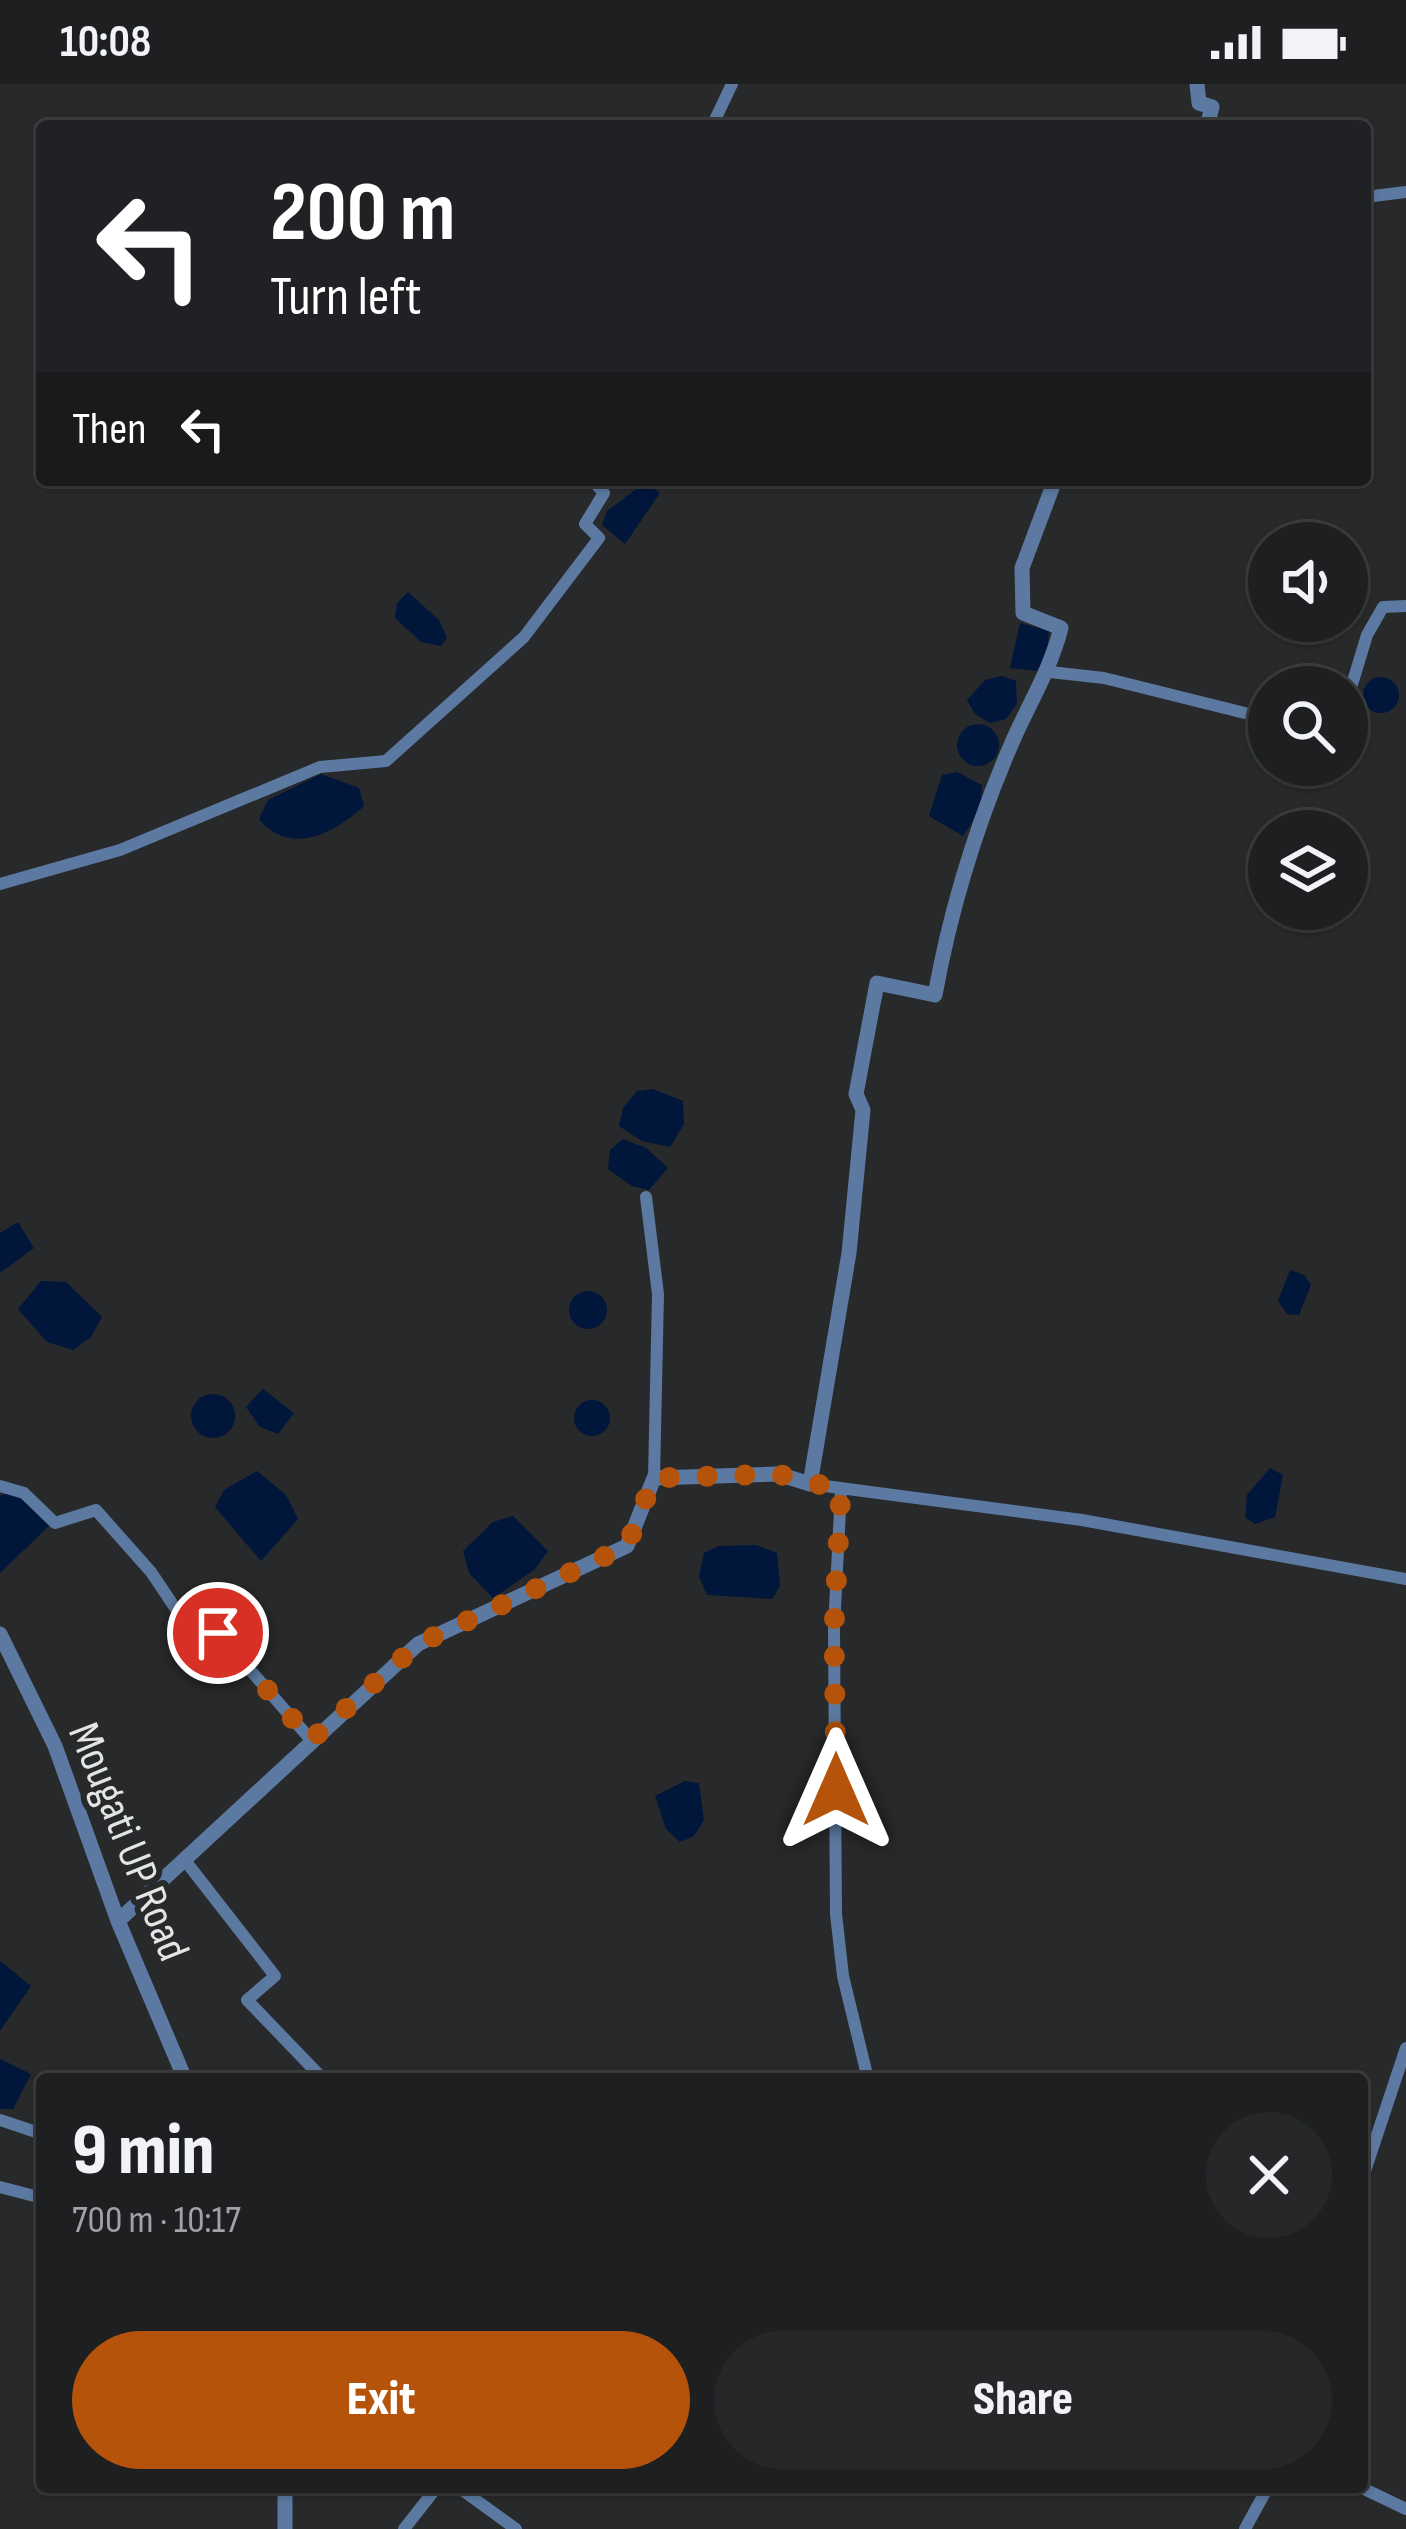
<!DOCTYPE html>
<html lang="en">
<head>
<meta charset="utf-8">
<style>
	body { margin:0; font-family:"Sofia Sans Condensed",sans-serif; background:#252729; color:#f1f3f6; height:100vh; display:flex; flex-direction:column; font-size:45px; white-space:nowrap }
	* { box-sizing:border-box; margin:0 }
	p { font-size:39px; color:#a0a2a5 }
	.icon { flex:none; width:66px; height:66px; fill:none; stroke:currentColor; stroke-width:2; stroke-linecap:round; stroke-linejoin:round }
	.map { position:relative; flex:1; overflow:hidden }
	.side { position:absolute; left:36px; top:1989px; width:1332px; height:420px; display:flex; flex-direction:column; background:#1d1f20; border-radius:12px; box-shadow:0 3px 9px #0004,0 0 0 3px #3b3d3e }
	.side>* { flex:none }
	.banner { position:absolute; left:36px; top:36px; width:1335px; height:366px; border-radius:12px; box-shadow:0 3px 9px #0004,0 0 0 3px #3b3d3e; background:#202124; color:#fff; overflow:hidden }
	.fabs { position:absolute; left:1248px; top:438px; display:grid; gap:24px }
	.fabs a { display:grid; place-items:center; width:120px; height:120px; border-radius:50%; background:#1d1f20; box-shadow:0 3px 9px #0004,0 0 0 3px #3b3d3e; font-size:60px }
	.pin { position:absolute; display:grid; place-items:center; width:102px; height:102px; color:#fff; margin:-51px; border:6px solid #fff; border-radius:50%; box-shadow:0 3px 12px #0007 }
	.me { position:absolute; width:132px; margin:-66px; rotate:0deg; stroke-linejoin:round; filter:drop-shadow(0 0 9px #0008) }
	.turn { display:flex; align-items:center; gap:42px; height:252px; padding:0 36px; font-size:54px }
	.turn .icon { width:156px; height:156px; stroke-width:2.5 }
	.turn b { display:block; font-size:84px; line-height:102px }
	.then { display:flex; align-items:center; height:114px; padding:0 36px; background:#0003; gap:24px; font-size:45px }
	.round { display:grid; place-items:center; flex:none; width:126px; height:126px; border-radius:63px; background:#252729 }
	.headline { display:flex; align-items:center; justify-content:space-between; height:204px; padding:0 36px }
	h1 { font-size:72px; font-weight:800; line-height:90px }
	.cta { display:flex; gap:24px; margin-top:auto; padding:24px 36px }
	.cta a { flex:1; height:138px; border-radius:72px; background:#b45309; color:#fff; font-size:48px; font-weight:800; line-height:138px; text-align:center }
	.cta a+a { background:#252729; color:#f1f3f6 }
	.status { display:flex; justify-content:space-between; align-items:center; height:84px; padding:0 60px; background:#1d1f20; direction:ltr }
	.status svg { height:33px; fill:currentColor }
	.map>svg:first-child { display:block }
</style>
</head>
<body>
<div class="status"><b>10:08</b><svg viewBox="0 0 49 12"><path d="M0 12V9h3v3zM5 12V6h3v6zM10 12V3h3v9zM15 12V0h3v12zM26 1h20v11H26zM47 4h2v5h-2z"/></svg></div>
<div class="map">
<svg width="1406" height="2445" viewBox="0 0 1406 2445">
	<rect width="100%" height="100%" fill="#27292b"/>
	<path fill="#00163b" d="M644,399L660,409L625,460L602,441L607,427Z
		M408,508L439,536L447,554L441,562L421,558L395,534L397,519Z
		M1020,539L1049,547L1047,571L1037,587L1010,584Z
		M1002,592L1016,597L1017,620L1006,635L990,639L975,630L967,616L985,596Z
		M1363 611a18 18 0 1 1 36 0a18 18 0 1 1-36 0Z
		M957 661a21 21 0 1 1 42 0a21 21 0 1 1-42 0Z
		M957,688L982,701L980,726L963,752L929,732L942,691Z
		M321,690L359,704L364,722C335,749 290,773 259,735L268,716Z
		M653,1005L683,1017L684,1040L670,1063L642,1057L619,1042L623,1024L637,1007Z
		M623,1055L646,1064L668,1084L649,1106L632,1102L608,1085L610,1066Z
		M18,1138L34,1164L0,1189V1149Z
		M1290,1186L1304,1191L1311,1201L1299,1231L1287,1230L1278,1217Z
		M41,1197L66,1198L102,1233L91,1253L73,1266L47,1258L18,1225Z
		M569 1226a19 19 0 1 1 38 0a19 19 0 1 1-38 0Z
		M263,1305L294,1329L278,1350L260,1343L246,1323Z
		M191 1332a22 22 0 1 1 44 0a22 22 0 1 1-44 0Z
		M574 1334a18 18 0 1 1 36 0a18 18 0 1 1-36 0Z
		M1270,1384L1283,1391L1275,1433L1255,1440L1245,1433L1247,1411Z
		M257,1387L286,1411L298,1435L261,1477L215,1423L224,1406Z
		M11,1408L22,1411L50,1441L0,1489V1412Z
		M513,1432L548,1467L534,1486L493,1514L469,1489L463,1467L493,1438Z
		M756,1461L777,1469L780,1502L772,1515L707,1511L699,1493L704,1469L719,1462Z
		M685,1697L699,1699L704,1736L694,1752L680,1758L666,1745L655,1712Z
		M0,1877L31,1902L0,1947Z
		M0,1975L31,1990L13,2025H0Z"/>
	<g fill="none" stroke-linecap="round" stroke-linejoin="round">
		<path stroke="#5c79a1" stroke-width="12" d="M712,42L732,0
			M1365,113L1406,108
			M1050,588L1104,594L1269,635
			M1347,617L1367,551L1383,523L1406,522
			M0,800L120,766L320,683L386,677L524,553L599,454L585,440L604,409L592,396
			M646,1113L658,1210L654,1394
			M810,1400L1082,1436L1406,1495
			M0,1402L24,1409L55,1439L96,1426L151,1488L196,1555L202,1559L218,1549L311,1656
			M841,1406L834,1544L836,1830L843,1892L868,1995
			M187,1779L275,1892L247,1916L323,1995
			M0,2036L42,2050
			M1362,2096L1406,1964
			M0,2103L42,2114
			M458,2403L516,2445
			M1360,2403L1406,2425
			M404,2445L437,2403
			M1245,2445L1268,2403"/>
		<path stroke="#5c79a1" stroke-width="15" d="M1197,0L1199,19L1212,23L1207,42
			M0,1550L55,1662L118,1837L185,1995
			M118,1837L418,1560L627,1462L654,1394L778,1390L810,1400L849,1169L863,1026L856,1010L877,899L935,911C951,823 978,736 1014,654C1031,616 1050,586 1061,544L1023,529L1022,484L1055,396
			M285,2445V2403"/>
	</g>
	<g fill="none" stroke-linecap="round" stroke-linejoin="round">
		<path stroke="#b45309" stroke-width="21" stroke-dasharray="0 37.8" d="M218,1549L311,1656L418,1560L627,1462L654,1394L778,1390L841,1406L834,1544L836,1706"/>
	</g>
	<g text-anchor="middle" dominant-baseline="central" stroke-width="12" stroke-linejoin="round" paint-order="stroke">
		<g font-size="45" fill="#e2e4e5" stroke="#27292b">
			<text transform="translate(128 1758) rotate(68)">Mougati UP Road</text>
		</g>
	</g>
</svg>
<div class="fabs">
<a><svg class="icon" aria-label="sound" viewBox="0 0 24 24"><path d="M4 9h4l5-4v14l-5-4H4zM17 9q2 3 0 6"/></svg></a>
<a><svg class="icon" aria-label="search" viewBox="0 0 24 24"><circle cx="10" cy="10" r="6"/><path d="M15 15l6 6"/></svg></a>
<a><svg class="icon" aria-label="layers" viewBox="0 0 24 24"><path d="M12 4l9 5-9 5-9-5zM3 14l9 5 9-5"/></svg></a>
</div>
<div class="pin" style="left:218px;top:1549px;background:#d93025"><svg class="icon" aria-label="arrive" viewBox="0 0 24 24"><path d="M6 21V4h12l-3 4 3 4H6"/></svg></div>
<svg class="me" style="left:836px;top:1706px" viewBox="-20 -20 40 40"><path d="M0-17L14 15 0 8-14 15z" fill="#b45309" stroke="#fff" stroke-width="4"/></svg>
<div class="banner">
<div class="turn"><svg class="icon" aria-label="left" viewBox="0 0 24 24"><path d="M17 20v-9H6M10 6l-5 5 5 5"/></svg><div><b>200 m</b>Turn left</div></div>
<div class="then">Then<svg class="icon" aria-label="left" viewBox="0 0 24 24"><path d="M17 20v-9H6M10 6l-5 5 5 5"/></svg></div>
</div>
<section class="side">
<div class="headline"><div><h1>9 min</h1><p>700 m · 10:17</p></div><a class="round"><svg class="icon" aria-label="close" viewBox="0 0 24 24"><path d="M6 6l12 12M18 6L6 18"/></svg></a></div>
<div class="cta"><a>Exit</a><a>Share</a></div>
</section>
</div>
</body>
</html>
